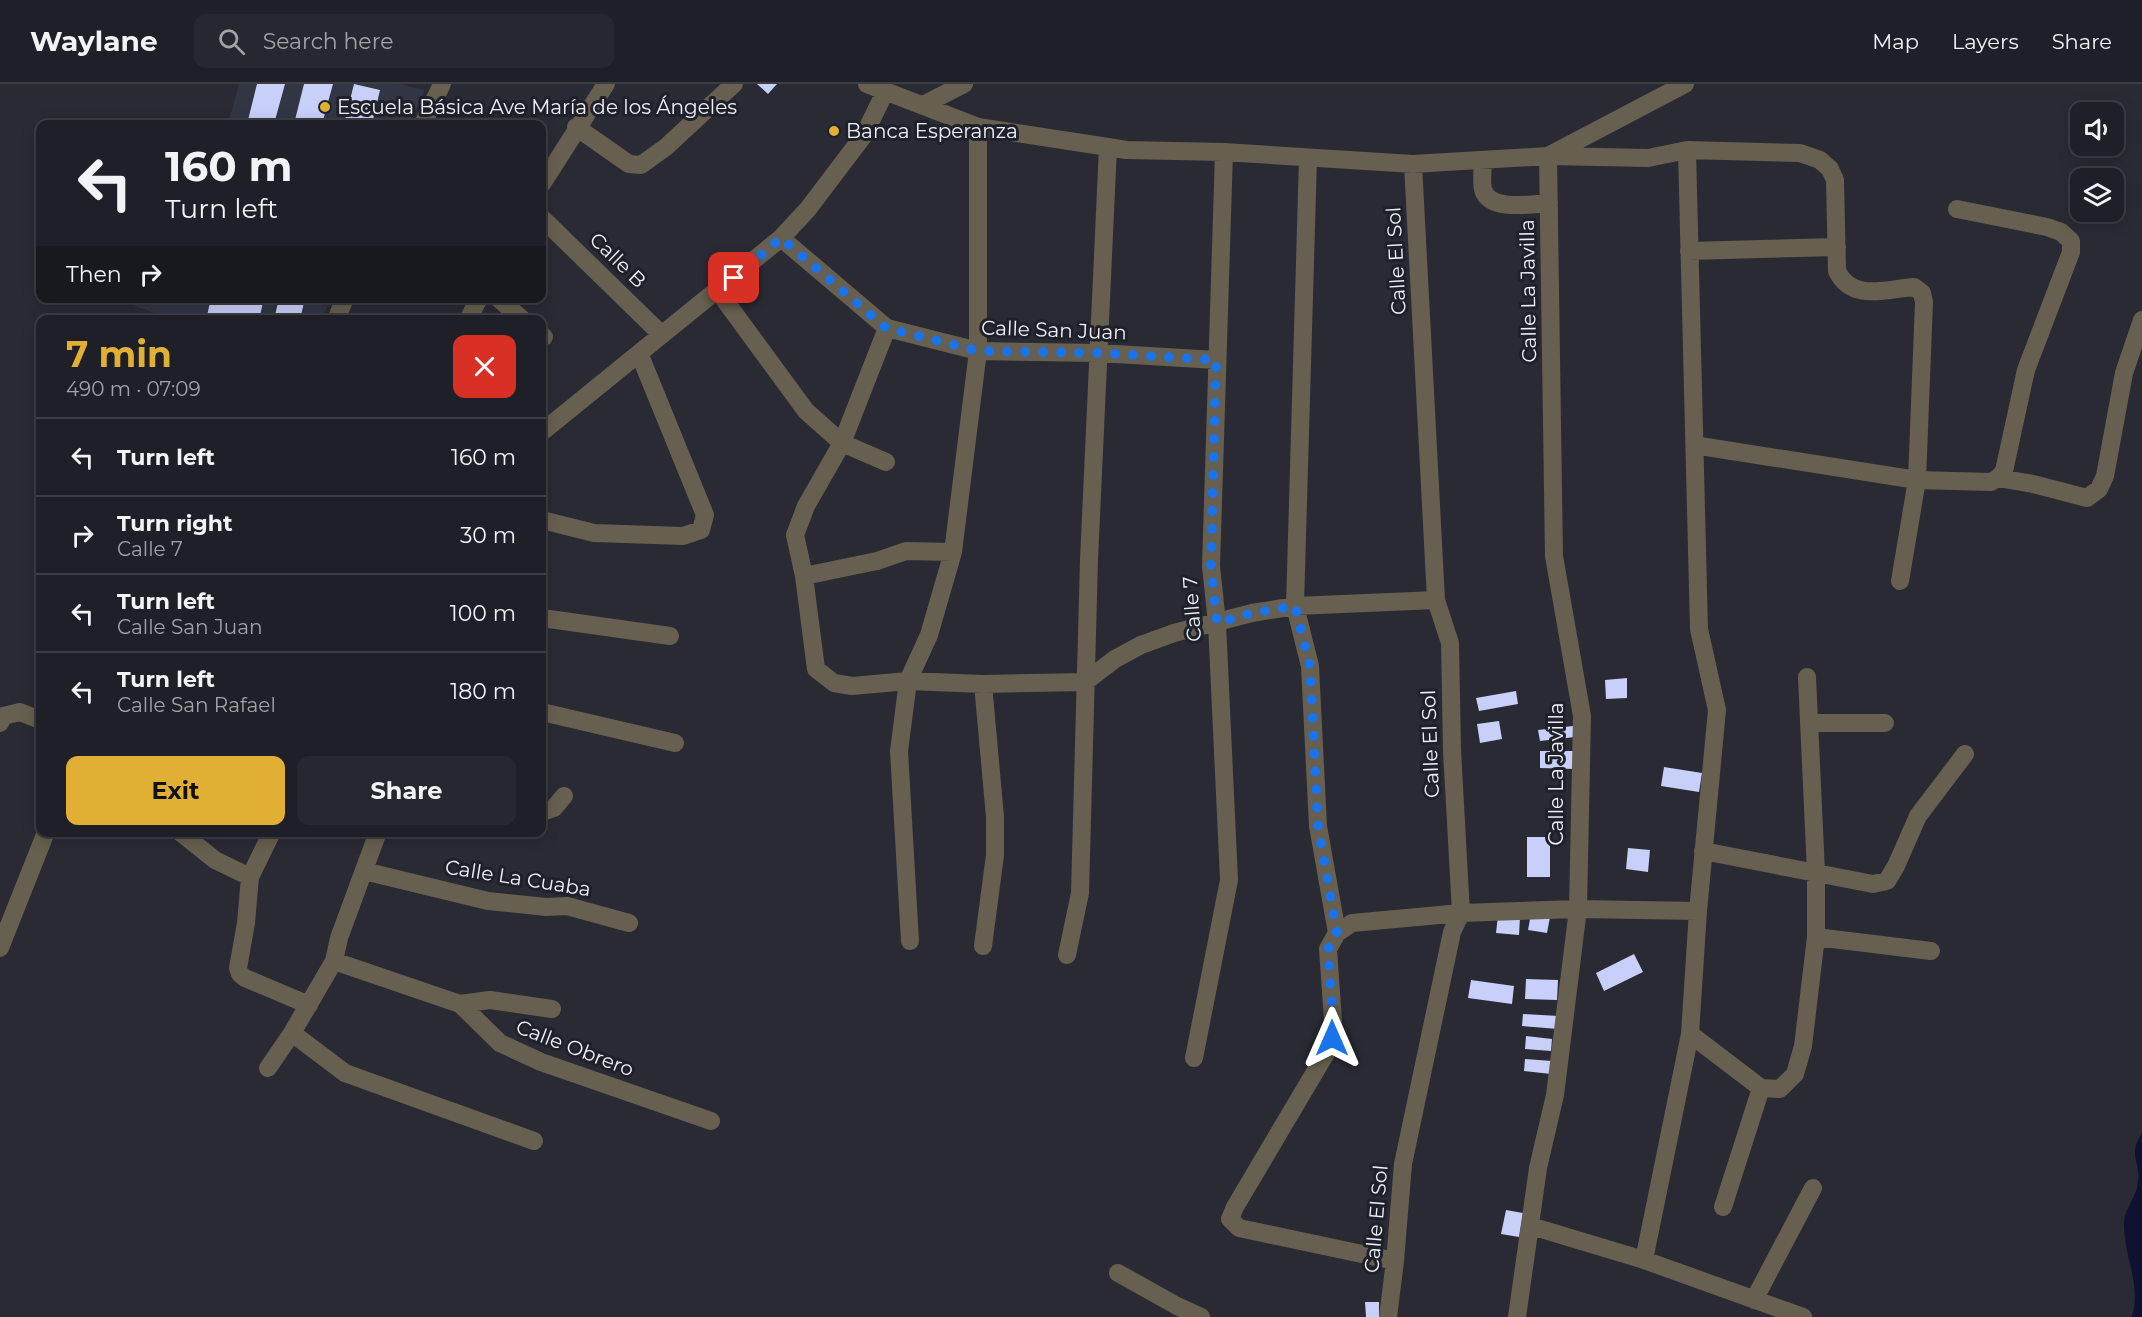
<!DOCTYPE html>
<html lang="en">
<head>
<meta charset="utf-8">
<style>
	body { margin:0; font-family:Montserrat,sans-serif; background:#27282f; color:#f1f3f6; height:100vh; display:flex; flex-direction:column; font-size:22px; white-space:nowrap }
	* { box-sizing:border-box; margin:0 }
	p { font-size:20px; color:#a1a3a7 }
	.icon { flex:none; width:33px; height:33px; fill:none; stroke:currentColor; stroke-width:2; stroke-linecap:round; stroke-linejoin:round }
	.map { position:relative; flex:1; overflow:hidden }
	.panel { position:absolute; left:36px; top:231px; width:510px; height:522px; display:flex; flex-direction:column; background:#1f2027; border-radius:12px; box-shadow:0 3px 15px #0003,0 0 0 2px #3c3e44 }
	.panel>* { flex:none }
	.banner { position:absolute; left:36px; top:36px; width:510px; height:183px; border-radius:12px; box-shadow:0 3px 15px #0003,0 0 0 2px #3c3e44; background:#1f2027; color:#f1f3f6; overflow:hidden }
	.buttons { position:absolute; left:2070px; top:18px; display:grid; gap:12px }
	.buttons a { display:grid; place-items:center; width:54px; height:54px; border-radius:12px; background:#1f2027; box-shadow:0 3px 15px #0003,0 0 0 2px #3c3e44; font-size:30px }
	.pin { position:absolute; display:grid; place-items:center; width:51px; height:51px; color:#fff; margin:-26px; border-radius:12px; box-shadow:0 3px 9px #0006 }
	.me { position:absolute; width:66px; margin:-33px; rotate:0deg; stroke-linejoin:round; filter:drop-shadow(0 0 4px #0008) }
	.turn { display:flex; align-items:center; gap:21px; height:126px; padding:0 30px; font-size:27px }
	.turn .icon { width:78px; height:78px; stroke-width:2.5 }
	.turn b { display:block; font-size:42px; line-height:51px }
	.then { display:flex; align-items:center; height:57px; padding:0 30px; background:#0003; gap:12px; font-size:22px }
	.round { display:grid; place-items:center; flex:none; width:63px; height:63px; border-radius:12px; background:#27282f }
	.head { display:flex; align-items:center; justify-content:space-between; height:102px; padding:0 30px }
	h1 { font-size:36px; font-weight:700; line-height:45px; color:#e1af34 }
	.primary-button { display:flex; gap:12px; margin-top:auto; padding:12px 30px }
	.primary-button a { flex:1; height:69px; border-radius:12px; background:#e1af34; color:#111; font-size:24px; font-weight:700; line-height:69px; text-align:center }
	.primary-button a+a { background:#27282f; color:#f1f3f6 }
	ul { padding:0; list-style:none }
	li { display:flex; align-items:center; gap:18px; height:78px; padding:0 30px; border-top:2px solid #3c3e44 }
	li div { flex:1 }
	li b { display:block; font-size:22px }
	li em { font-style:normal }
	header { display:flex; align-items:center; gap:36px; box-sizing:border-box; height:84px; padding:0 30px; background:#1f2027; border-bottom:2px solid #3c3e44 }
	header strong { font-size:28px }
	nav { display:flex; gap:33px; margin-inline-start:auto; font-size:21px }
	.search { width:420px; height:54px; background:#27282f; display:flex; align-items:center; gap:15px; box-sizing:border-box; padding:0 21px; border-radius:12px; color:#a1a3a7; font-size:22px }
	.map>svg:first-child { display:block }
</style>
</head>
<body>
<header>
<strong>Waylane</strong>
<div class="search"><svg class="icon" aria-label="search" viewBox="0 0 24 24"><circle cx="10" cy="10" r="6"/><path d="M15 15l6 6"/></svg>Search here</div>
<nav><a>Map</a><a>Layers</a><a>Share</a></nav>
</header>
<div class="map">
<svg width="2142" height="1233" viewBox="0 0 2142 1233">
	<rect width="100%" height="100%" fill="#292a34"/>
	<path fill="#323544" d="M239,0H399L425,6L409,40H228Z
		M131,214L331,215L321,236L170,235L130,220Z"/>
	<path fill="#101130" d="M2142,1049V1233H2132C2142,1202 2123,1170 2124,1138C2125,1124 2137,1112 2138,1098C2141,1076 2127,1073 2142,1049Z"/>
	<path fill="#c8cff9" d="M257,0H285L274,40H247Z
		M304,0H333L322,40H294Z
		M354,0L380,6L372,40H344Z
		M757,0H777L768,10Z
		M211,214H264L259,236H206Z
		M279,214H305L300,236H274Z
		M1627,594V614L1606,615L1605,596Z
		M1516,607L1518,620L1479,627L1476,614Z
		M1499,637L1502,655L1480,659L1477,640Z
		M1573,642L1575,653L1540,657L1538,646Z
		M1540,667H1576L1575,685L1540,684Z
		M1664,683L1702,689L1699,708L1661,702Z
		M1527,753H1550V793H1527Z
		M1628,764L1650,766L1648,788L1626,785Z
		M1531,830L1550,833L1547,849L1528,846Z
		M1498,831L1520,833L1519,851L1496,849Z
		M1634,870L1643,888L1604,907L1596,889Z
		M1526,895L1558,896L1557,916L1525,915Z
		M1471,896L1514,902L1512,920L1468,914Z
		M1523,930L1559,932L1558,945L1522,942Z
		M1526,952L1552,955L1551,967L1525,965Z
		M1525,975L1552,977L1551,990L1524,987Z
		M1506,1126L1523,1129L1519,1153L1501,1150Z
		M1365,1218H1379V1233H1366Z"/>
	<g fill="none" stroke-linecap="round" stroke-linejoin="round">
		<path stroke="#675f4f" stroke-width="18" d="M867,0L978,43L1108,63L1126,66L1224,68L1413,80L1548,72L1685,0
			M923,21L964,0
			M423,40L442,0
			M576,43L629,80L641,81L666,63L734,0
			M1308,74L1295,522L1310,582L1318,742L1337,849
			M1483,76C1483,85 1481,97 1483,105C1488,128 1532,120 1549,119
			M542,100L606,0
			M542,134L662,251
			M781,154L887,244L978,267L1099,269L1216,276
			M1689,167L1837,163
			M718,207L806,327L842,359L886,378
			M498,214L523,236
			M336,236L345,214
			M468,236L479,214
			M887,244L842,359L806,422L795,451L804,492L877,477L906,467L953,468
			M542,251L544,253
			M542,348L781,154L808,125L864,51L885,8
			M1696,359L1700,362L1917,396L1991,398L1998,394L2004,387L2026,286L2071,168V157L2061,148L2047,143L1957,125
			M1998,394L2033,400L2087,414L2099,405L2105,392L2124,289L2142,236
			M542,436L594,449L683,452L701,446L705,431L639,269
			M804,492L816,585L834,599L852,602L908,597L983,600L1085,598L1115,575L1141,561L1174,549L1252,529L1295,522L1436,516
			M542,534L670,552
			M542,628L675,659
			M0,639L3,632L20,628L40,636
			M1809,639H1885
			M542,728L554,724L564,712
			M180,748L215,776L250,793
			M272,748L250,793L246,839L238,884L240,890L245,894L309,921
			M1703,767L1873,800L1887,797L1896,782L1918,732L1965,670
			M364,787L488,817L546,823L567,822L629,839
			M1816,853L1931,867
			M910,857L899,667L908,597L929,551L953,468L978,267V43
			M983,862L995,771V733L983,600
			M0,864L46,748
			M1067,871L1080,809L1089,476L1108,63
			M334,877L460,920L500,959L541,978L711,1037
			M460,920L490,916L552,925
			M292,949L345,989L534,1057
			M1690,950L1761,1004L1780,1005L1795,990L1803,962L1816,853V788L1807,593
			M1194,974L1229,796L1217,539L1211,482L1224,68
			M268,984L292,949L334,877L339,854L378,748
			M1723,1123L1761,1004
			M1531,1142L1644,1176L1803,1233
			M1644,1176L1690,950L1698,827L1717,626L1699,545L1687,66
			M1395,1177L1239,1144L1230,1135L1235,1123L1325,971L1332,954L1333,937L1328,865L1337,849L1352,839L1461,829L1578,825L1698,827
			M1118,1189L1177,1222L1201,1233
			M1754,1216L1813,1104
			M1388,1233L1395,1177L1403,1080L1452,848L1461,829L1452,666L1450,559L1436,516L1413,80
			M1517,1233L1538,1084L1555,1011L1578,825L1582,632L1554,472L1548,72L1648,74L1687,66L1800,69L1820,76L1830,85L1835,96L1837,187C1852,218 1886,205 1914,203L1922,209L1924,218L1917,396L1900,497"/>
	</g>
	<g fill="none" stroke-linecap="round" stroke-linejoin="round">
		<path stroke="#1a73e8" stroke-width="10" stroke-dasharray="0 18" d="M734,194L781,154L886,244L978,267L1099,269L1216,276L1211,482L1217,539L1252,529L1295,522L1310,582L1318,742L1337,849L1328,865L1333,937L1332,954"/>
	</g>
	<g fill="#e1af34" stroke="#1f212a" stroke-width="2">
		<circle cx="325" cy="23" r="6"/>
		<circle cx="834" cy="47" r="6"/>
	</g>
	<g text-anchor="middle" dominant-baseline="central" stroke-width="6" stroke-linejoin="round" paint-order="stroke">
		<g font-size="20" fill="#eff0f7" stroke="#1f212a" text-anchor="start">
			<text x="337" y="23">Escuela Básica Ave María de los Ángeles</text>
			<text x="846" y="47">Banca Esperanza</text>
		</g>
		<g font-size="20" fill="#eff0f7" stroke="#1f212a">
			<text transform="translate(618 176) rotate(44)">Calle B</text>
			<text transform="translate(1396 177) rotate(-93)">Calle El Sol</text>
			<text transform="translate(1528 207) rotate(-91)">Calle La Javilla</text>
			<text transform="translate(1054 246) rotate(2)">Calle San Juan</text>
			<text transform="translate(1192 525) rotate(-94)">Calle 7</text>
			<text transform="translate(1430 660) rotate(-92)">Calle El Sol</text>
			<text transform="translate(1556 690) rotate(-90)">Calle La Javilla</text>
			<text transform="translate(518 794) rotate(9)">Calle La Cuaba</text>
			<text transform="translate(575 964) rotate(21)">Calle Obrero</text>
			<text transform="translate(1376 1135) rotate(-85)">Calle El Sol</text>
		</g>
	</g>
</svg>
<div class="buttons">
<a><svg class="icon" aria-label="sound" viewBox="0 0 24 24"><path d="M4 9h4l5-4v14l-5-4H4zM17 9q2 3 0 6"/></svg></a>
<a><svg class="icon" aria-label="layers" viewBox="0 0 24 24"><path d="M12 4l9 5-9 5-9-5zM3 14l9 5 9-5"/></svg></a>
</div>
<div class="pin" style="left:734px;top:194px;background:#d93025"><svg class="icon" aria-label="arrive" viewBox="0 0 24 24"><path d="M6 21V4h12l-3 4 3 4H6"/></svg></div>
<svg class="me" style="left:1332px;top:954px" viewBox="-20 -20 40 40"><path d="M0-17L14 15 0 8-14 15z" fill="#1a73e8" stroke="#fff" stroke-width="4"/></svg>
<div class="banner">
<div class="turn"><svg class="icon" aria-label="left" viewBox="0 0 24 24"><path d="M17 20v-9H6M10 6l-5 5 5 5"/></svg><div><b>160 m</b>Turn left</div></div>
<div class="then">Then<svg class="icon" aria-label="right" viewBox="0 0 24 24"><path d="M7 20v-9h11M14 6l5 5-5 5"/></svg></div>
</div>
<section class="panel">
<div class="head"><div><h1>7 min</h1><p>490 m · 07:09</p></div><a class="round" style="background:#d93025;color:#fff"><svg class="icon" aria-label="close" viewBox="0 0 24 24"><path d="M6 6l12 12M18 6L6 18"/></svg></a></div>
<ul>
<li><svg class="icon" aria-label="left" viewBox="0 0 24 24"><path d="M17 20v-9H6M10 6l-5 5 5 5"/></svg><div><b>Turn left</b></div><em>160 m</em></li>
<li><svg class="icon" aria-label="right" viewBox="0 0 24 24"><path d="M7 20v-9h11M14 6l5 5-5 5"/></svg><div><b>Turn right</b><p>Calle 7</p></div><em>30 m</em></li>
<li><svg class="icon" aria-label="left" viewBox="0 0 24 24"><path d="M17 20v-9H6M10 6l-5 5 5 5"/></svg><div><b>Turn left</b><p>Calle San Juan</p></div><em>100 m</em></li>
<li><svg class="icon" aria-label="left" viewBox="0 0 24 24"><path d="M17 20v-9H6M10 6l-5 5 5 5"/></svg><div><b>Turn left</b><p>Calle San Rafael</p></div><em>180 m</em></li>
</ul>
<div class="primary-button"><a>Exit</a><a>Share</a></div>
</section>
</div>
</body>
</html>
